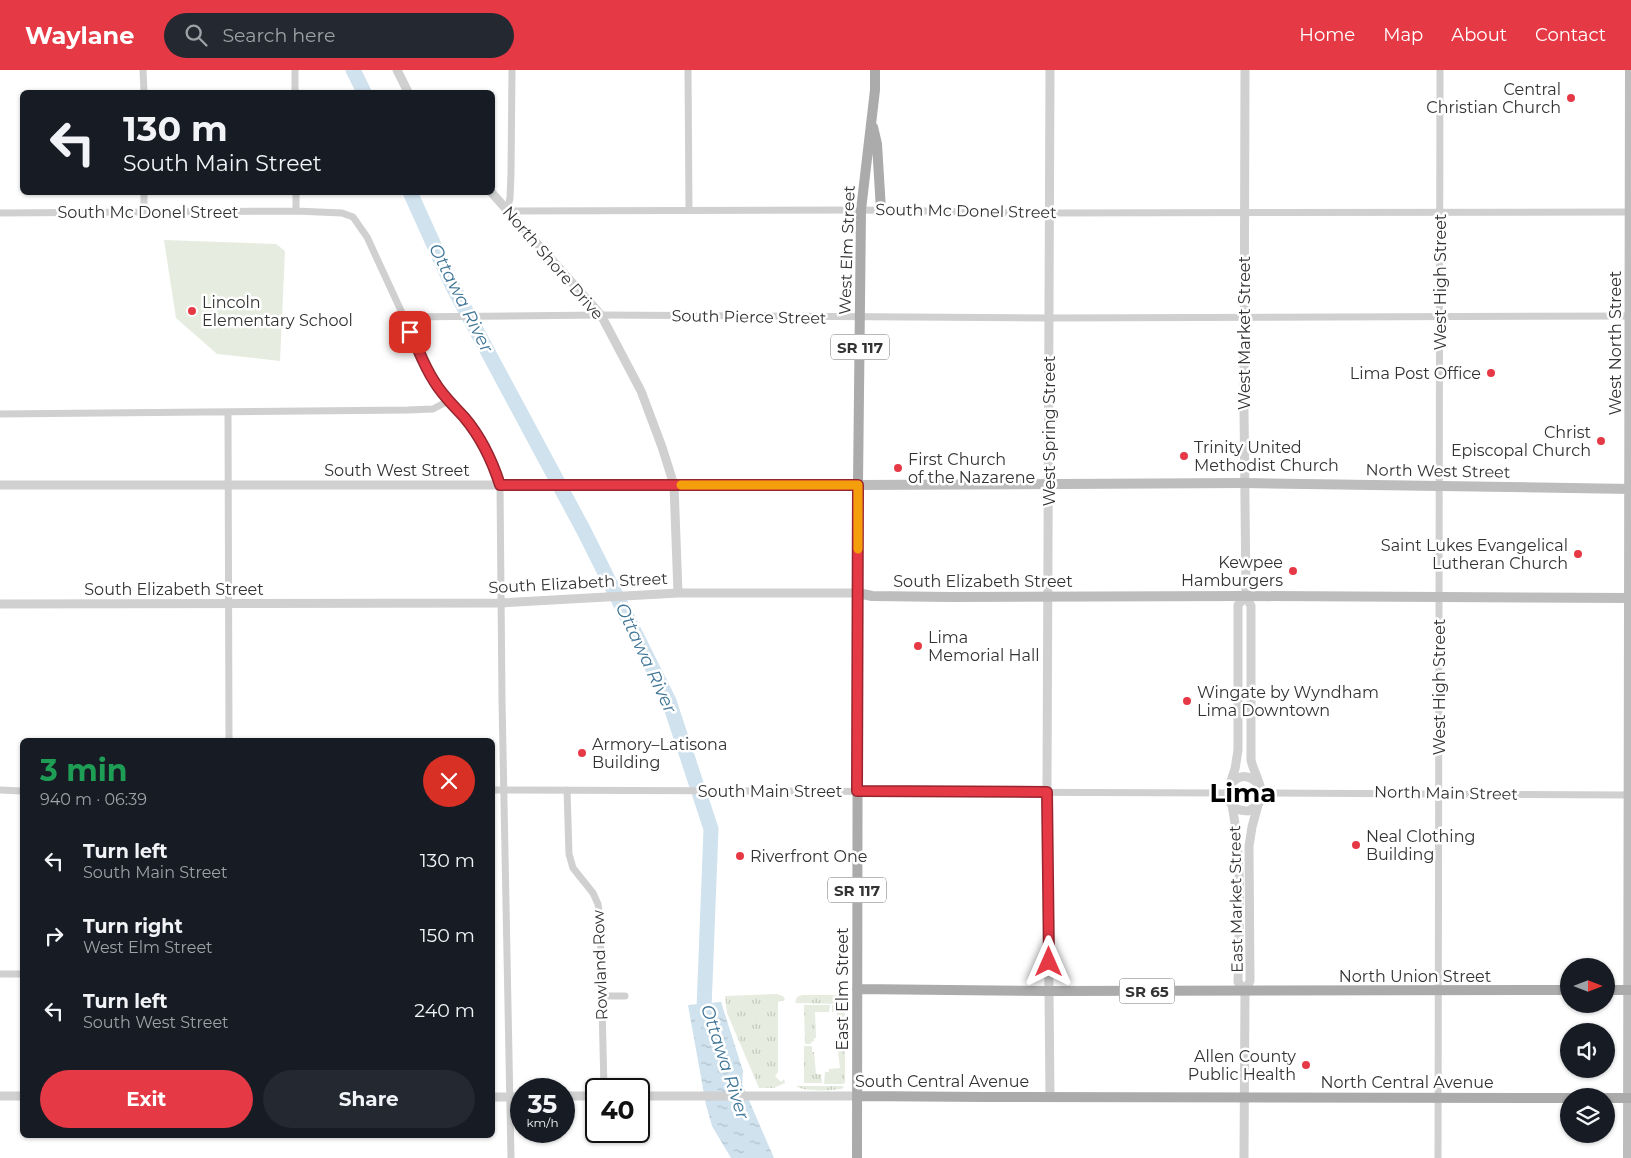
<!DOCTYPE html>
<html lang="en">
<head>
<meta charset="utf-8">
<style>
	body { margin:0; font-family:Montserrat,sans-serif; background:#242831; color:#f1f3f6; height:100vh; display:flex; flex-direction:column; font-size:19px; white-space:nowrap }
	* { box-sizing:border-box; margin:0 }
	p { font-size:16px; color:#9ea1a6 }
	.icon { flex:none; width:28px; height:28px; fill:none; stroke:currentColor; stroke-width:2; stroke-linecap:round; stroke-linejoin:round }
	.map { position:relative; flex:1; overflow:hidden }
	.drawer { position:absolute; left:20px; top:668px; width:475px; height:400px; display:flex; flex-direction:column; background:#171b24; border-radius:8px; box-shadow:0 1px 4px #0004 }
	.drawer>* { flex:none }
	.guide { position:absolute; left:20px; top:20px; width:475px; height:105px; border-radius:8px; box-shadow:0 1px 4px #0004; background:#171b24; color:#f1f3f6; overflow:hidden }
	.needle { width:32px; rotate:90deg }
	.buttons { position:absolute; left:1560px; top:888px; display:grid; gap:10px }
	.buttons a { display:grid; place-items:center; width:55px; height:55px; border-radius:50%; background:#171b24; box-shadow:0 1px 4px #0004; font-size:25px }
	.speed { position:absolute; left:510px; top:1008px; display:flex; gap:10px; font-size:25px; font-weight:700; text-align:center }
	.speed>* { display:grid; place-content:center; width:65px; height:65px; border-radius:50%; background:#171b24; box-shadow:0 1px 4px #0004; line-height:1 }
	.speed small { font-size:12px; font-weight:400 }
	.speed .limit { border:2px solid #111; border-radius:8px; background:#fff; color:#111 }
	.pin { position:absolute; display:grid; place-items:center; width:42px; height:42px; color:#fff; margin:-21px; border-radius:10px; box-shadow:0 2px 8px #0006 }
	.me { position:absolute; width:55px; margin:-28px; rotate:0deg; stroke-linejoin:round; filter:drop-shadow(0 0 4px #0008) }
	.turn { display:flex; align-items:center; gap:18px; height:105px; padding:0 20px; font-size:22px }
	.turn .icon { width:65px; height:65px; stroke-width:2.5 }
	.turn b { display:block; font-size:35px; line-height:42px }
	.round { display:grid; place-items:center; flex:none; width:52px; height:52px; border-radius:26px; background:#242831 }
	.headline { display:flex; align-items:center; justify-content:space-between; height:85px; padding:0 20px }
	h1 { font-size:30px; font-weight:700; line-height:38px; color:#1e9e55 }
	.button { display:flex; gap:10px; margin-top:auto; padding:10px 20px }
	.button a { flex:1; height:58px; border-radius:30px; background:#e63946; color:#fff; font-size:20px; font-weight:700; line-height:58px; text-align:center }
	.button a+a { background:#242831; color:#f1f3f6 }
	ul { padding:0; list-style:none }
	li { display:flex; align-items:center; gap:15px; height:75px; padding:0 20px }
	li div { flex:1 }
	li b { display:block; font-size:19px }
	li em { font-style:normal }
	header { display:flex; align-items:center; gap:30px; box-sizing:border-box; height:70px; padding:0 25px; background:#e63946; color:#fff }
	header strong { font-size:24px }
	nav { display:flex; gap:28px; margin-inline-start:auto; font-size:18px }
	.search { width:350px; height:45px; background:#242831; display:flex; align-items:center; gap:12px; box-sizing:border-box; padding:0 18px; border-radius:28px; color:#9ea1a6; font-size:19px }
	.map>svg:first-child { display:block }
</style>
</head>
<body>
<header>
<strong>Waylane</strong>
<div class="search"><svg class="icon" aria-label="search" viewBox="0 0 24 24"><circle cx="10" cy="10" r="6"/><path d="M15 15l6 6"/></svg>Search here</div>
<nav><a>Home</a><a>Map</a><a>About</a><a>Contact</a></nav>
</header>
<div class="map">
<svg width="1631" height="1088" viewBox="0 0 1631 1088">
	<defs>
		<pattern id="grass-tufts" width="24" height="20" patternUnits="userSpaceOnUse" patternTransform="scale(1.25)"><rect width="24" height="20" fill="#e6ecdf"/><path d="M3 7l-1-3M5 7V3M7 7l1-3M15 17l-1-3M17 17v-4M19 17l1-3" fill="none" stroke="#c6cbc0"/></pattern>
		<pattern id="water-ripples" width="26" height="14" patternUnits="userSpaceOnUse" patternTransform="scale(1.25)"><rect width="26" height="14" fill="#cfe2ee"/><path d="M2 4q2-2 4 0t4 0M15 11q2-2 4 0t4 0" fill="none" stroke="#b2c2cd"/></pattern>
	</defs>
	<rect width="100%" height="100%" fill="#fff"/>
	<path fill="url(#grass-tufts)" d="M777,924L783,926L785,930L778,932V1002L775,1006L781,1012L784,1009L785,1013L774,1018H759L727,943L725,926Z
		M802,925H845V934L795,933L797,927Z
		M804,935H830L829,942H815L816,968H814V971L811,972V974H805Z
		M832,935H845V1013L842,1014H824L825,1002H829V999L840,998L838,981L840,980V963H838L840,946H837V942H832Z
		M804,976H812V982H814L816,1004H821L822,1013H804Z
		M796,1016H842L844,1018C834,1021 803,1022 796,1016Z"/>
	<path fill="#e6ecdf" d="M164,170L276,174L285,181L280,291L217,284L176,248Z"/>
	<path fill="url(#water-ripples)" d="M721,932L743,1001L742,1014L774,1088H731L712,1056L706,1035L688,935Z"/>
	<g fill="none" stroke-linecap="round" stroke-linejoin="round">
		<path stroke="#cfe2ee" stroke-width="15" d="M353,0L364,22
			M410,122L452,215L584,461L669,631L711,759L704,938L709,953"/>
		<path stroke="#d0d0d0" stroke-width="7" d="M143,0L144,22
			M295,0V22
			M512,0L511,103L510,128L507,141L861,140L1049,143L1631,142
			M688,0L689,140
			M144,122V142
			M296,122V141
			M0,143L296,141L342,143L353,147L367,167L433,310L448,331L464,347L485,377L492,391L500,415L502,630L511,1088
			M403,247L601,245L1050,248L1631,246
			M228,342L229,670
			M0,344L408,340L433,339L448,331
			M0,720L22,721
			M492,720L1228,723
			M567,720L569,784L573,798L593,823L598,834L600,850L604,1019
			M1262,723L1629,725
			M0,904H22
			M602,926H625
			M1438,1088L1440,0"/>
		<path stroke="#d0d0d0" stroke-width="9" d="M397,0L408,22
			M1245,0L1244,339L1246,526L1251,536V690C1254,705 1267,720 1258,735L1248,741C1210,741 1234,686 1259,715
			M491,122L601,245L641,321L662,377L674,415L678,523
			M0,415H858
			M0,534L501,533L678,523H858
			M1230,714L1235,699L1238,680V535L1246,526
			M1232,735C1243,793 1239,853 1238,912L1245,921
			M0,1026H22
			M564,1026H596
			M639,1026H857
			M492,1027H521
			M1050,1027L1047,713L1050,0
			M1244,1088L1245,921L1250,911L1249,776L1252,757L1258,735"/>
		<path stroke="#bdbdbd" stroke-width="10" d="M858,415L1245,413L1631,419
			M858,523L872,526L952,527L1246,526L1631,528
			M1628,1088L1630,0"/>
		<path stroke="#ababab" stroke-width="10" d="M873,57L877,74L881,140
			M857,919L1049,921L1569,920
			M1606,920H1631
			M857,1026L985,1027L1569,1028
			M1606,1028H1631
			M857,1088L858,415L861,140L875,20V0"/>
	</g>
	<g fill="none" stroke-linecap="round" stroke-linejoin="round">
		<g stroke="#96252e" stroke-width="12">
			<path id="route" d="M410,262C418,278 424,296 434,311C442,325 453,335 464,347C481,367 492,390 500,415H858L857,721L1047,722L1049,892"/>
		</g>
		<use href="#route" stroke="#e63946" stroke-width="9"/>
		<path stroke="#f59e0b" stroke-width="9" d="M681,415H858V479"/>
	</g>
	<g fill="#e63946" stroke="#fff" stroke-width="2">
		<circle cx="1571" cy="28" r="5"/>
		<circle cx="192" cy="241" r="5"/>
		<circle cx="1491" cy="303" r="5"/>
		<circle cx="1601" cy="371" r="5"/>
		<circle cx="1184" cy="386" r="5"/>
		<circle cx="898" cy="398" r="5"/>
		<circle cx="1578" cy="484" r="5"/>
		<circle cx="1293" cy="501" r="5"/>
		<circle cx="918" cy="576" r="5"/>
		<circle cx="1187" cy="631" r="5"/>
		<circle cx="582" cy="683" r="5"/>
		<circle cx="1356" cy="775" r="5"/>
		<circle cx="740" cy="786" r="5"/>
		<circle cx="1306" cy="995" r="5"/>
	</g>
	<g text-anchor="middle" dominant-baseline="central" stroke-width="5" stroke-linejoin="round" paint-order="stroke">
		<g fill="#fff" stroke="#707070" stroke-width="1">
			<rect x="831" y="264.5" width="58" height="25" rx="4"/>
			<rect x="828" y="807.5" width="58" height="25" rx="4"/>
			<rect x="1119.5" y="908.5" width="55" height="25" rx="4"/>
		</g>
		<g font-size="15" font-weight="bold" fill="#333">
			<text x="860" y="277">SR 117</text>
			<text x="857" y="820">SR 117</text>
			<text x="1147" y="921">SR 65</text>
		</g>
		<g font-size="16" fill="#333" stroke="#fff" text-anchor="start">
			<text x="1561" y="19" text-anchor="end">Central<tspan x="1561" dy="18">Christian Church</tspan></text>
			<text x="202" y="232">Lincoln<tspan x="202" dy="18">Elementary School</tspan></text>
			<text x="1481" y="303" text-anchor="end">Lima Post Office</text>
			<text x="1591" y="362" text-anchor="end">Christ<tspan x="1591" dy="18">Episcopal Church</tspan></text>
			<text x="1194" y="377">Trinity United<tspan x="1194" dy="18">Methodist Church</tspan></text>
			<text x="908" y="389">First Church<tspan x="908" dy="18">of the Nazarene</tspan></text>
			<text x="1568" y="475" text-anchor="end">Saint Lukes Evangelical<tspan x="1568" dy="18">Lutheran Church</tspan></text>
			<text x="1283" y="492" text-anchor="end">Kewpee<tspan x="1283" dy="18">Hamburgers</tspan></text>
			<text x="928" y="567">Lima<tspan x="928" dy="18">Memorial Hall</tspan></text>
			<text x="1197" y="622">Wingate by Wyndham<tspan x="1197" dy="18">Lima Downtown</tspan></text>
			<text x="592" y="674">Armory–Latisona<tspan x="592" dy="18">Building</tspan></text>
			<text x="1366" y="766">Neal Clothing<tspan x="1366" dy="18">Building</tspan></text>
			<text x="750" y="786">Riverfront One</text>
			<text x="1296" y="986" text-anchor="end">Allen County<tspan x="1296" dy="18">Public Health</tspan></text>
		</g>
		<g font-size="16" fill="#333" stroke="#fff">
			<text transform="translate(966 141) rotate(1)">South Mc Donel Street</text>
			<text x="148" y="142">South Mc Donel Street</text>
			<text transform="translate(847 180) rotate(-88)">West Elm Street</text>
			<text transform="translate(553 193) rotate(49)">North Shore Drive</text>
			<text transform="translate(1440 212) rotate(-90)">West High Street</text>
			<text transform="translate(749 247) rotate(1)">South Pierce Street</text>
			<text transform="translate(1244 263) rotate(-90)">West Market Street</text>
			<text transform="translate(1615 273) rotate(-90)">West North Street</text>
			<text transform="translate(1049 361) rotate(-90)">West Spring Street</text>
			<text x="397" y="400">South West Street</text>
			<text transform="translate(1438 401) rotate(1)">North West Street</text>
			<text x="983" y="511">South Elizabeth Street</text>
			<text transform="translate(578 513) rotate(-3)">South Elizabeth Street</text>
			<text x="174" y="519">South Elizabeth Street</text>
			<text transform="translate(1439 617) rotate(-90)">West High Street</text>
			<text x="770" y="721">South Main Street</text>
			<text transform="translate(1446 723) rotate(1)">North Main Street</text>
			<text transform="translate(1236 829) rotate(-91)">East Market Street</text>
			<text transform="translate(600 895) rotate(-92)">Rowland Row</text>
			<text x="1415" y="906">North Union Street</text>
			<text transform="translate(842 919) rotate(-90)">East Elm Street</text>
			<text x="942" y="1011">South Central Avenue</text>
			<text x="1407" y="1012">North Central Avenue</text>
		</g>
		<g font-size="18" font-style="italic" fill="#3f7597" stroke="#fff">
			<text transform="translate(461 228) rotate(63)">Ottawa River</text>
			<text transform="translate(646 588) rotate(65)">Ottawa River</text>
			<text transform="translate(725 992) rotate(72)">Ottawa River</text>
		</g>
		<g font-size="26" font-weight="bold" fill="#000" stroke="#fff">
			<text x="1243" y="723">Lima</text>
		</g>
	</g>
</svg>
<div class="buttons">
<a><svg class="needle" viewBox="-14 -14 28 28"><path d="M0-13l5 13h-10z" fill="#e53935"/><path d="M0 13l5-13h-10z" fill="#9ea1a6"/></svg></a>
<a><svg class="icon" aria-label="sound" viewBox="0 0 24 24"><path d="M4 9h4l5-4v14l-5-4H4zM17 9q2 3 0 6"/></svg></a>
<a><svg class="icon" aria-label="layers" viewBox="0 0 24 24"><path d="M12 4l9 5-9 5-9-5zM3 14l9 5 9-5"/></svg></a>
</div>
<div class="speed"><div>35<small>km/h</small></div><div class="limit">40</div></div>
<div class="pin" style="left:410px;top:262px;background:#d93025"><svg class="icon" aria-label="arrive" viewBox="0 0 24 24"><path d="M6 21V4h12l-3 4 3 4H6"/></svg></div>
<svg class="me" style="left:1049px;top:892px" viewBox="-20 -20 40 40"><path d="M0-17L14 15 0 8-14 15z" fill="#e63946" stroke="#fff" stroke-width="4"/></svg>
<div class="guide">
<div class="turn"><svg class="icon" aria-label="left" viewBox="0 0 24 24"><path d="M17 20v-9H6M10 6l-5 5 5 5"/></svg><div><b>130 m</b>South Main Street</div></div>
</div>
<section class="drawer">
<div class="headline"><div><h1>3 min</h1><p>940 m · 06:39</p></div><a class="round" style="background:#d93025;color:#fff"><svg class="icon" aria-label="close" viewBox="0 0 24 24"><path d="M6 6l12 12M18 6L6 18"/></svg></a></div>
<ul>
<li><svg class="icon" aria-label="left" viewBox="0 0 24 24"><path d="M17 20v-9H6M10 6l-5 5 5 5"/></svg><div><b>Turn left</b><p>South Main Street</p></div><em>130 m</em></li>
<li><svg class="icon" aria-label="right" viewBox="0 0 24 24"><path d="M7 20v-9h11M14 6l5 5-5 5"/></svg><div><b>Turn right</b><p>West Elm Street</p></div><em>150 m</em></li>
<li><svg class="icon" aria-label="left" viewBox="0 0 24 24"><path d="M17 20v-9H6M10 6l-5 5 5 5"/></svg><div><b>Turn left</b><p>South West Street</p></div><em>240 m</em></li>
</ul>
<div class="button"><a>Exit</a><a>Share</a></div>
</section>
</div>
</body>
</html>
